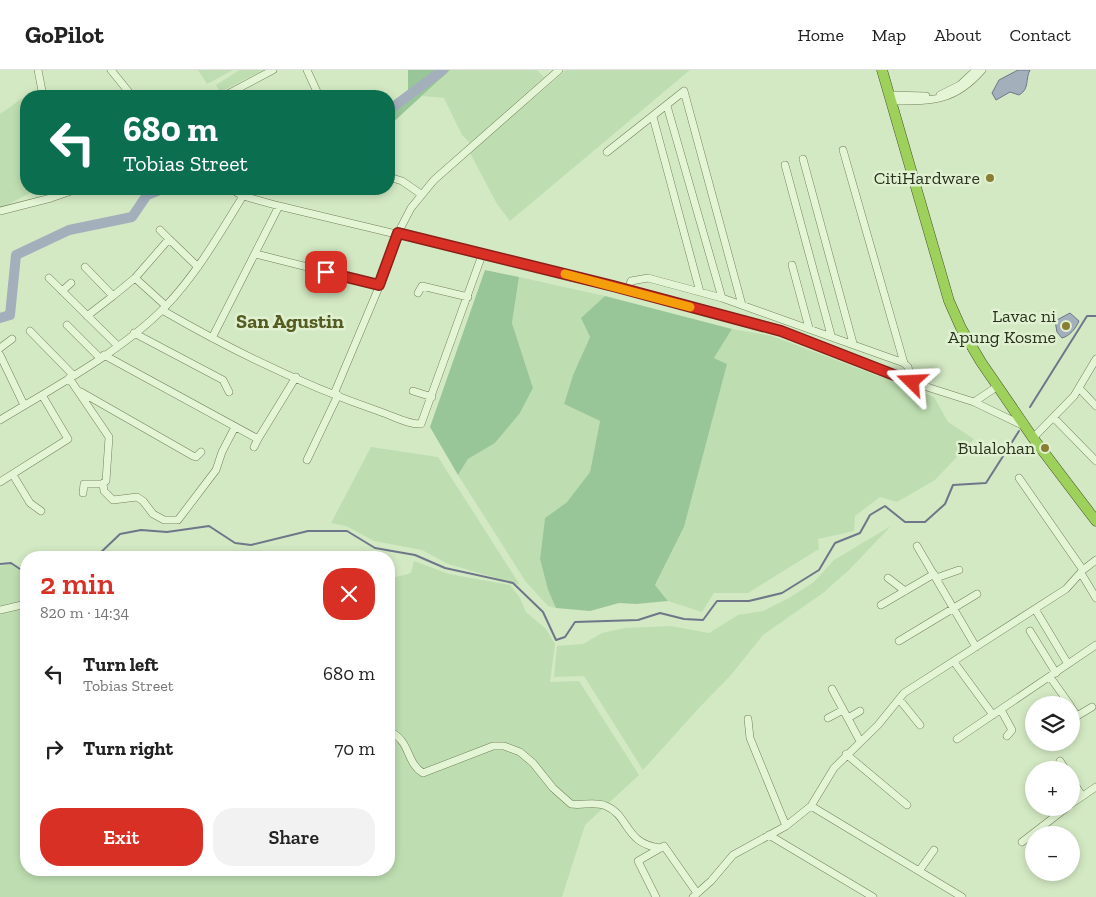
<!DOCTYPE html>
<html lang="en">
<head>
<meta charset="utf-8">
<style>
	body { margin:0; font-family:"Zilla Slab",serif; background:#f2f2f2; color:#222; height:100vh; display:flex; flex-direction:column; font-size:19px; white-space:nowrap }
	* { box-sizing:border-box; margin:0 }
	p { font-size:16px; color:#767676 }
	.icon { flex:none; width:28px; height:28px; fill:none; stroke:currentColor; stroke-width:2; stroke-linecap:round; stroke-linejoin:round }
	.map { position:relative; flex:1; overflow:hidden }
	.drawer { position:absolute; left:20px; top:481px; width:375px; height:325px; display:flex; flex-direction:column; background:#fff; border-radius:20px; box-shadow:0 2px 8px #0003 }
	.drawer>* { flex:none }
	.hud { position:absolute; left:20px; top:20px; width:375px; height:105px; border-radius:20px; box-shadow:0 2px 8px #0003; background:#0b6e4f; color:#fff; overflow:hidden }
	.buttons { position:absolute; left:1025px; top:626px; display:grid; gap:10px }
	.buttons a { display:grid; place-items:center; width:55px; height:55px; border-radius:50%; background:#fff; box-shadow:0 2px 8px #0003; font-size:25px }
	.pin { position:absolute; display:grid; place-items:center; width:42px; height:42px; color:#fff; margin:-21px; border-radius:10px; box-shadow:0 2px 8px #0006 }
	.me { position:absolute; width:55px; margin:-28px; rotate:291deg; stroke-linejoin:round; filter:drop-shadow(0 0 4px #0008) }
	.turn { display:flex; align-items:center; gap:18px; height:105px; padding:0 20px; font-size:22px }
	.turn .icon { width:65px; height:65px; stroke-width:2.5 }
	.turn b { display:block; font-size:35px; line-height:42px }
	.round { display:grid; place-items:center; flex:none; width:52px; height:52px; border-radius:20px; background:#f2f2f2 }
	.overview { display:flex; align-items:center; justify-content:space-between; height:85px; padding:0 20px }
	h1 { font-size:30px; font-weight:600; line-height:38px; color:#d93025 }
	.cta { display:flex; gap:10px; margin-top:auto; padding:10px 20px }
	.cta a { flex:1; height:58px; border-radius:20px; background:#d93025; color:#fff; font-size:20px; font-weight:600; line-height:58px; text-align:center }
	.cta a+a { background:#f2f2f2; color:#222 }
	ul { padding:0; list-style:none }
	li { display:flex; align-items:center; gap:15px; height:75px; padding:0 20px }
	li div { flex:1 }
	li b { display:block; font-size:19px }
	li em { font-style:normal }
	header { display:flex; align-items:center; gap:30px; box-sizing:border-box; height:70px; padding:0 25px; background:#fff; border-bottom:1px solid #e0e0e0 }
	header strong { font-size:24px }
	nav { display:flex; gap:28px; margin-inline-start:auto; font-size:18px }
	.map>svg:first-child { display:block }
</style>
</head>
<body>
<header>
<strong>GoPilot</strong>
<nav><a>Home</a><a>Map</a><a>About</a><a>Contact</a></nav>
</header>
<div class="map">
<svg width="1096" height="827" viewBox="0 0 1096 827">
	<rect width="100%" height="100%" fill="#d3e9c3"/>
	<path fill="#bedeb1" d="M198,0H233L207,14Z
		M240,0H264L220,22L216,15Z
		M450,0H537L544,7L470,73L462,65L444,28L422,26Z
		M566,0H690L510,151L497,134L470,83Z
		M34,20L36,26H26V119H37L0,139V44Z
		M519,207L605,226L582,248L590,267L573,305L564,334L600,351L590,402L567,432L545,448L540,489L548,520L556,538L548,536L526,512L458,405L468,389L495,373L520,343L533,318L512,253Z
		M732,259L772,266L934,327L948,352L974,369L935,410L897,432L880,427L855,446L854,461L818,469L819,479L748,523H714L702,542L668,531L655,515L684,457L726,294L714,288Z
		M371,377L438,387L520,515L448,494L422,480L374,471L346,456L331,453Z
		M891,456L849,500L823,523L763,565L731,605L698,639L643,700L584,606L554,607L557,576L583,574L602,563L625,558L671,556L709,563L738,545L763,541L789,528L814,512L834,490Z
		M414,491L449,504L510,515L520,528L526,542L546,559L555,574L550,612L579,611L639,705L585,755L562,827H0V544L26,538V800H389V584L395,579L389,540V509L411,503Z
		M11,494L26,505V531L0,537V496Z"/>
	<path fill="#99c698" d="M408,0H450L389,56V38L408,20Z
		M485,200L519,207L512,253L533,318L520,343L495,373L468,389L458,405L430,357Z
		M605,226L732,259L714,288L727,294L684,457L655,515L668,531L636,534L619,533L590,541L556,538L548,520L540,489L545,448L567,432L590,402L600,351L564,334L573,305L590,267L581,248Z"/>
	<path fill="#a4afbc" stroke="#6d7789" d="M1018,0H1030C1025,9 1030,19 1019,25L1010,22L996,30L992,23L999,10Z
		M1070,243L1079,251C1076,258 1070,266 1062,268L1057,262L1055,251Z"/>
	<g fill="none" stroke-linecap="round" stroke-linejoin="round">
		<path stroke="#6d7789" stroke-width="2" d="M1030,337L1087,246H1096
			M95,488L120,464L141,460L167,462L209,456L235,473L251,475L308,461H347L375,478L415,485L445,498L513,513L543,542L556,570L565,567L575,552L638,550L660,543L684,549L703,550L717,531H749L782,523L819,500L835,473L860,463L870,445L885,436L905,452H925L945,434L953,415L986,413L1019,361
			M0,494L11,493L26,503"/>
		<path stroke="#a4afbc" stroke-width="10" d="M389,40L443,0
			M0,248L10,245L16,185L69,160L132,147L147,125L162,119"/>
		<g stroke="#72815b" stroke-width="8">
			<path id="minor" d="M38,0L43,26
				M111,0L132,26
				M307,0L319,26
				M890,25L926,26
				M940,25L960,15L976,0
				M224,26L273,0
				M891,31C932,31 954,32 982,0
				M667,36L722,228
				M653,47L700,222
				M843,80L904,293
				M607,82L684,21L742,235
				M803,89L853,273
				M785,95L831,265
				M389,107L402,111L421,124
				M231,119L243,126L279,136L613,216L781,261L930,318L974,332L1024,356
				M0,141L51,128L77,119
				M160,160L169,169
				M256,184L379,215
				M792,195L809,258
				M85,197L113,226L135,208L169,169L198,197
				M49,208L117,275
				M135,208L166,236
				M628,220L631,211L648,208L722,228L904,293L908,297L912,312
				M62,221L71,213
				M418,223L422,216L468,227
				M162,240C231,280 305,316 381,342C393,346 409,355 421,354L482,185
				M87,246L113,226
				M67,255L100,288
				M30,261L73,305
				M134,263L223,310L229,322
				M212,268L279,136
				M0,278L12,269
				M0,285L24,335
				M104,285L258,369L296,307
				M69,308L109,367L106,411L102,414H84L83,423
				M1079,318L1096,336
				M413,321L432,327
				M81,322L193,386L196,387L201,382
				M334,324L387,198L398,163L411,138L434,110L559,0
				M974,332L998,316
				M1054,348L1096,391
				M0,350C51,319 122,281 164,238C196,205 219,165 243,126
				M1033,368L1074,326L1096,289
				M254,377L258,369
				M307,390L338,325
				M13,405L30,433L41,441
				M1019,408L1083,500
				M0,412L68,369L42,325
				M103,414L104,421L113,430L137,427L143,431L153,444L164,450H178L216,400L222,382L235,357
				M917,476L976,577
				M1081,503L1096,528
				M888,508L905,521
				M936,508L959,500
				M881,535L934,504
				M1035,539L1068,594
				M0,540L26,534
				M1030,561L1056,603
				M899,571L977,524
				M954,592L993,645
				M1050,607L1070,635
				M832,619L860,671
				M899,629L920,655
				M1071,637L1077,646L1092,637
				M1001,640L1012,660L1007,666
				M828,648L843,640
				M848,648L860,641
				M748,649L750,668L786,756
				M389,661C412,672 405,692 423,703L493,676H504L520,682L533,693L553,718L571,734C583,736 594,731 606,736C630,746 624,774 661,778
				M957,669L1096,575
				M846,684L907,735
				M1060,691L1066,700
				M1071,708L1082,726
				M1071,734L1096,717
				M811,736L962,827
				M769,765L873,827
				M1022,772L1066,738
				M919,801L934,780
				M656,827L638,791L664,776L697,823
				M693,827L711,811L733,785L786,756L811,736L834,698L878,655L904,623L1066,519L1083,500L1096,490"/>
		</g>
		<g stroke="#454f2f" stroke-width="11">
			<path id="highway" d="M882,0L949,231L961,258L981,292L1033,368L1096,451"/>
		</g>
		<use href="#minor" stroke="#e3f5d5" stroke-width="7"/>
		<use href="#highway" stroke="#9ed15b" stroke-width="10"/>
	</g>
	<g fill="none" stroke-linecap="round" stroke-linejoin="round">
		<g stroke="#8d1f18" stroke-width="12">
			<path id="route" d="M326,202L379,215L398,163L613,216L781,261L912,312"/>
		</g>
		<use href="#route" stroke="#d93025" stroke-width="9"/>
		<path stroke="#f59e0b" stroke-width="9" d="M565,204L690,237"/>
	</g>
	<g fill="#8a7e32" stroke="#dff1d1" stroke-width="2">
		<circle cx="990" cy="108" r="5"/>
		<circle cx="1066" cy="256" r="5"/>
		<circle cx="1045" cy="378" r="5"/>
	</g>
	<g text-anchor="middle" dominant-baseline="central" stroke-width="5" stroke-linejoin="round" paint-order="stroke">
		<g font-size="18" fill="#2b331e" stroke="#dff1d1" text-anchor="end">
			<text x="980" y="108">CitiHardware</text>
			<text x="1056" y="246">Lavac ni<tspan x="1056" dy="21">Apung Kosme</tspan></text>
			<text x="1035" y="378">Bulalohan</text>
		</g>
		<g font-size="20" font-weight="bold" fill="#565b22" stroke="#dff1d1">
			<text x="290" y="251">San Agustin</text>
		</g>
	</g>
</svg>
<div class="buttons">
<a><svg class="icon" aria-label="layers" viewBox="0 0 24 24"><path d="M12 4l9 5-9 5-9-5zM3 14l9 5 9-5"/></svg></a>
<a>+</a>
<a>−</a>
</div>
<div class="pin" style="left:326px;top:202px;background:#d93025"><svg class="icon" aria-label="arrive" viewBox="0 0 24 24"><path d="M6 21V4h12l-3 4 3 4H6"/></svg></div>
<svg class="me" style="left:912px;top:312px" viewBox="-20 -20 40 40"><path d="M0-17L14 15 0 8-14 15z" fill="#d93025" stroke="#fff" stroke-width="4"/></svg>
<div class="hud">
<div class="turn"><svg class="icon" aria-label="left" viewBox="0 0 24 24"><path d="M17 20v-9H6M10 6l-5 5 5 5"/></svg><div><b>680 m</b>Tobias Street</div></div>
</div>
<section class="drawer">
<div class="overview"><div><h1>2 min</h1><p>820 m · 14:34</p></div><a class="round" style="background:#d93025;color:#fff"><svg class="icon" aria-label="close" viewBox="0 0 24 24"><path d="M6 6l12 12M18 6L6 18"/></svg></a></div>
<ul>
<li><svg class="icon" aria-label="left" viewBox="0 0 24 24"><path d="M17 20v-9H6M10 6l-5 5 5 5"/></svg><div><b>Turn left</b><p>Tobias Street</p></div><em>680 m</em></li>
<li><svg class="icon" aria-label="right" viewBox="0 0 24 24"><path d="M7 20v-9h11M14 6l5 5-5 5"/></svg><div><b>Turn right</b></div><em>70 m</em></li>
</ul>
<div class="cta"><a>Exit</a><a>Share</a></div>
</section>
</div>
</body>
</html>
